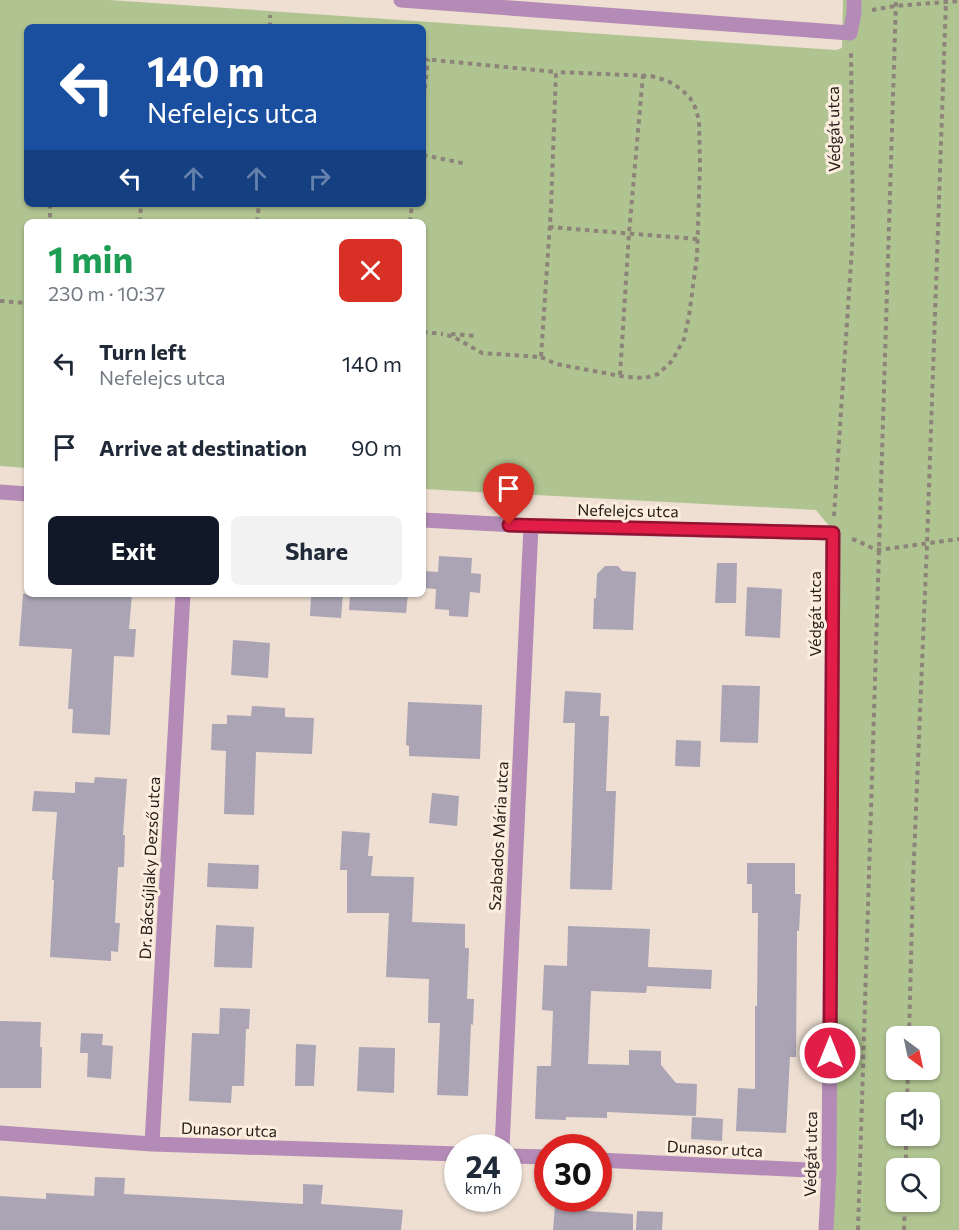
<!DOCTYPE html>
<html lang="en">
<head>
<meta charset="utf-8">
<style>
	body { margin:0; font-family:Commissioner,sans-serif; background:#f2f2f3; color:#1f2937; height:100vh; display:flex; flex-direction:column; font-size:22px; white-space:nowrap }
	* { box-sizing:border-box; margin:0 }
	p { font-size:20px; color:#747a83 }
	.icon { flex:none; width:33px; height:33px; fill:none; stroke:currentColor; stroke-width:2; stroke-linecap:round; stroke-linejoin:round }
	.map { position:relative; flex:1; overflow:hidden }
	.side { position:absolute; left:24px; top:219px; width:402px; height:378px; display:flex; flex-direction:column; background:#fff; border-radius:9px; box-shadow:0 2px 4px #0004 }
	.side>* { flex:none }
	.hud { position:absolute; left:24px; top:24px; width:402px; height:183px; border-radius:9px; box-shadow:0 2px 4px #0004; background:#1a4fa0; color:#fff; overflow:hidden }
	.needle { width:39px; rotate:147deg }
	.controls { position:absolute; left:886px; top:1026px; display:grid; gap:12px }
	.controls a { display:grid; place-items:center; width:54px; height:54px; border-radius:9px; background:#fff; box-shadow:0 2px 4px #0004; font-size:30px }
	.speed { position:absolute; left:444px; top:1134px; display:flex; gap:12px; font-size:30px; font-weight:700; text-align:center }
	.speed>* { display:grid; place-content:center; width:78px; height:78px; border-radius:50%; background:#fff; box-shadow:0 2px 4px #0004; line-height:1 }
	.speed small { font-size:15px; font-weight:400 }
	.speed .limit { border:9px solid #d22; background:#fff; color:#111 }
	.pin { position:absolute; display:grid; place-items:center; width:51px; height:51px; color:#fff; margin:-62px -26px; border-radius:50% 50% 50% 0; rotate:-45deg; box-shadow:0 0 6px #0007 }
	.pin .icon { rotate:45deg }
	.me { position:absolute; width:66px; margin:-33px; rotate:0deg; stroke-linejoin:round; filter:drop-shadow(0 0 4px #0008) }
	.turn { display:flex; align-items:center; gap:21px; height:126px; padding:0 24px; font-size:27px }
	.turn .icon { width:78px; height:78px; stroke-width:2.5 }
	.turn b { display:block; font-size:42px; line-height:51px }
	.lanes { display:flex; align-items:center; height:57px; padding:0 24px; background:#0003; justify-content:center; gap:30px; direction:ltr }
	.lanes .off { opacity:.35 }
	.round { display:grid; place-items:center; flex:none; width:63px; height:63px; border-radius:9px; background:#f2f2f3 }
	.summary { display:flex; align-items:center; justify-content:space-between; height:102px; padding:0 24px }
	h1 { font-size:36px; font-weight:700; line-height:45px; color:#1e9e55 }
	.button { display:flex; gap:12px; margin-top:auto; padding:12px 24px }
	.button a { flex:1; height:69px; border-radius:9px; background:#111827; color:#fff; font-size:24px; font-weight:700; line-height:69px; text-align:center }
	.button a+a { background:#f2f2f3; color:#1f2937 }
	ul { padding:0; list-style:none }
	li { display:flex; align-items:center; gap:18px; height:84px; padding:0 24px }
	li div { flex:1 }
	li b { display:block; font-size:22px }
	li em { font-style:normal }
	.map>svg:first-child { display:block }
</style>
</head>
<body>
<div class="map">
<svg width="959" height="1230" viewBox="0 0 959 1230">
	<rect width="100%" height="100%" fill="#eedfd2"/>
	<path fill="#b0c491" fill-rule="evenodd" d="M0,0H109L836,50L842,48L843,0H959V1230H826L834,532L816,510L423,489V222H27V468L0,466ZM27,27H423V204H27ZM897,1036H930V1070H897ZM897,1102H930V1136H897ZM897,1168H930V1202H897Z"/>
	<path fill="#aaa4b5" d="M439,556L472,558L471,573L481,574L480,593L470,592L468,617L449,616V610L435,609L436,589L423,588V571L438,572Z
		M717,563H737L736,603H715Z
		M605,566H618L622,571L636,572L633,630L593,629L594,598H596L597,574Z
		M747,587L782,589L780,638L745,636Z
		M23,594H132L129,629H136L134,657L114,656L110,735L72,733L73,709H68L72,649L19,646Z
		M311,594H343L341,618L310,616Z
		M350,594H408L406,613L349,610Z
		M233,640L270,643L268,678L231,675Z
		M722,685L760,686L758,743L720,742Z
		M565,691L601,693L600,716H609L606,791H616L612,890L570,889L575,723H563Z
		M408,702L482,705L480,759L409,756V746L406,745Z
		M252,706L285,708V717L314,718L312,754L256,752L254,815L224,814L226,751L211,750L212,724H227V715L251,716Z
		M676,740L701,741L700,767L675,766Z
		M95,777L127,779L123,835H125L124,867H118L115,923H120L118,952L111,951V961L50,957L54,880H52L57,812L32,811L34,791L75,793V782L94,783Z
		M432,793L459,796L457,826L429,823Z
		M342,831L370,833L368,856H373L371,876L414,877L412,922L465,924V948H469L467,999H474L473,1025L471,1024L468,1096L437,1095L440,1023H428L429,979L386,977L389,913H347V870H340Z
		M208,863L259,865L258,889L207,887Z
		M747,863H795V894H801L799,931H797L796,1057H790L786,1133L736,1131L738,1088L755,1089V1006H757L758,913H752V884H747Z
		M216,925L254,927L252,968L214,967Z
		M568,926L650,929L648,967L712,970L711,989L647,986L646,993L591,991L588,1064L629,1065V1050L661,1051V1065L676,1083L697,1084L696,1116L607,1112V1118L566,1117V1120L535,1119L537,1066H551L553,1011L542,1010L544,965L567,966Z
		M220,1008L250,1009L249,1029H246L244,1086H232L231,1103L189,1101L192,1033L219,1034Z
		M0,1021L41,1022L40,1047H42L41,1088H0Z
		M81,1033L103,1034L102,1045L113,1046L111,1079L87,1077L88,1053H80Z
		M296,1044L316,1045L314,1086H295Z
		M359,1047L395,1048L394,1093L357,1091Z
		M692,1117L723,1119L722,1141L691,1139Z
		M95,1177L125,1178L124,1194L303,1204V1184L323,1185L321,1204L403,1210L401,1230H0V1196L46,1199V1193L94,1196Z
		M555,1206L583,1207L587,1211L633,1214V1230H553Z
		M637,1211L663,1212L662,1230H636Z"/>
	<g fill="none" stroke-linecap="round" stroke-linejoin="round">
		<path stroke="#8d8379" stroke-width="4" stroke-dasharray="4.5 4.5" stroke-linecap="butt" d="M872,10L895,6L959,1
			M270,27V15
			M423,59L556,72L551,208L541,357L482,353L454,337L443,334
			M423,106L428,59
			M423,155L467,164
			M50,204V222
			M140,222L141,204
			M257,222L259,204
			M410,222L412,204
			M549,227L697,239
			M0,301L27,303
			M423,332L443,334
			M451,334L477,336
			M541,357L556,364L626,377L645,378L658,374L672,361L684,339L689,316L697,256L700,165L699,120L695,107L690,98L681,89L668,81L651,76L556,72
			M620,375L629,233L643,75
			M834,516L853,233L851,53
			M852,539C862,542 869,548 879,550L959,539
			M909,1036L913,882L927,544L946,0
			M907,1102L908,1070
			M906,1168V1136
			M858,1230L896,0
			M904,1230L905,1202"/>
		<path stroke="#b38bb6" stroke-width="15" d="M401,0L850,33L854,13V0
			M0,492L27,494
			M423,520L531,526L833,533L829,1171L826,1230
			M0,1133L152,1144L458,1154
			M152,1144L183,594
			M502,1148L531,526
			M508,1156L548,1157
			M598,1160L829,1171"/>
	</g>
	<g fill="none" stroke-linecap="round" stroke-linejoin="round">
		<g stroke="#92132f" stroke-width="15">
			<path id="route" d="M509,525L833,533L830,1053"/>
		</g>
		<use href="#route" stroke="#e11d48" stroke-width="10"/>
	</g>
	<g text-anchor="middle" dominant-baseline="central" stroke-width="6" stroke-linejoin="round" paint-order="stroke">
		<g font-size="16" fill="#221c17" stroke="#fceddf">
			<text transform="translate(833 129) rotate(-91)">Védgát utca</text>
			<text transform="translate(628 510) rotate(1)">Nefelejcs utca</text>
			<text transform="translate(814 614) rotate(-90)">Védgát utca</text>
			<text transform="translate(498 836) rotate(-87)">Szabados Mária utca</text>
			<text transform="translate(149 868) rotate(-87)">Dr. Bácsújlaky Dezső utca</text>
			<text transform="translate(229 1129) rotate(2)">Dunasor utca</text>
			<text transform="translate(715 1148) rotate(3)">Dunasor utca</text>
			<text transform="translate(810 1154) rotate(-89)">Védgát utca</text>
		</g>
	</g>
</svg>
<div class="controls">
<a><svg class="needle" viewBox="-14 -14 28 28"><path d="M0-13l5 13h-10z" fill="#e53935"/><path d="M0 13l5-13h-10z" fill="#747a83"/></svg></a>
<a><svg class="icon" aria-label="sound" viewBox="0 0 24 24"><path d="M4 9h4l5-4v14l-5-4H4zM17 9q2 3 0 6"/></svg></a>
<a><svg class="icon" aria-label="search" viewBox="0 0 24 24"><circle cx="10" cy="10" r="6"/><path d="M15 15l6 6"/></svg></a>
</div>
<div class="speed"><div>24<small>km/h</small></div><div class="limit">30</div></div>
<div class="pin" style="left:509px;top:525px;background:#d93025"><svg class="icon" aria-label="arrive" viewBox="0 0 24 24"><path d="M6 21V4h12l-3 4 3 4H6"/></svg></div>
<svg class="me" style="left:830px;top:1053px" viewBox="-20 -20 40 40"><circle r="17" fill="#e11d48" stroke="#fff" stroke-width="3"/><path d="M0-11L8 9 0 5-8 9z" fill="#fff"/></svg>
<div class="hud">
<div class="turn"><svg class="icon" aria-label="left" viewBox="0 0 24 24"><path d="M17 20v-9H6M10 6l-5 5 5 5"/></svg><div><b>140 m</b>Nefelejcs utca</div></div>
<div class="lanes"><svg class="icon" aria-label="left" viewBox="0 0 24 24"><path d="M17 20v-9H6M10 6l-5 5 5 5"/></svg><svg class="icon off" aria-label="ahead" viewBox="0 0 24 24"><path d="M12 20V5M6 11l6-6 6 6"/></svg><svg class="icon off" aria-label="ahead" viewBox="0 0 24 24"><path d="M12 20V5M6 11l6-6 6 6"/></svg><svg class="icon off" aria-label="right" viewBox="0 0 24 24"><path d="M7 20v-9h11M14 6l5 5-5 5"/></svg></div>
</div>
<section class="side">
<div class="summary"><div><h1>1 min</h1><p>230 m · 10:37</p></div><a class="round" style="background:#d93025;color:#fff"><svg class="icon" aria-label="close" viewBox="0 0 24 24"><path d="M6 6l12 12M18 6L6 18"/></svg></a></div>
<ul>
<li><svg class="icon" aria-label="left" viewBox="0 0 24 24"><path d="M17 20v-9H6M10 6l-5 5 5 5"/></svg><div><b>Turn left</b><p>Nefelejcs utca</p></div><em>140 m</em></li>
<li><svg class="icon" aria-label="arrive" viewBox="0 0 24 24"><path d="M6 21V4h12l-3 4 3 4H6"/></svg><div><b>Arrive at destination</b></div><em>90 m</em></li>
</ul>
<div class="button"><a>Exit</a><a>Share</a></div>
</section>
</div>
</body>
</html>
